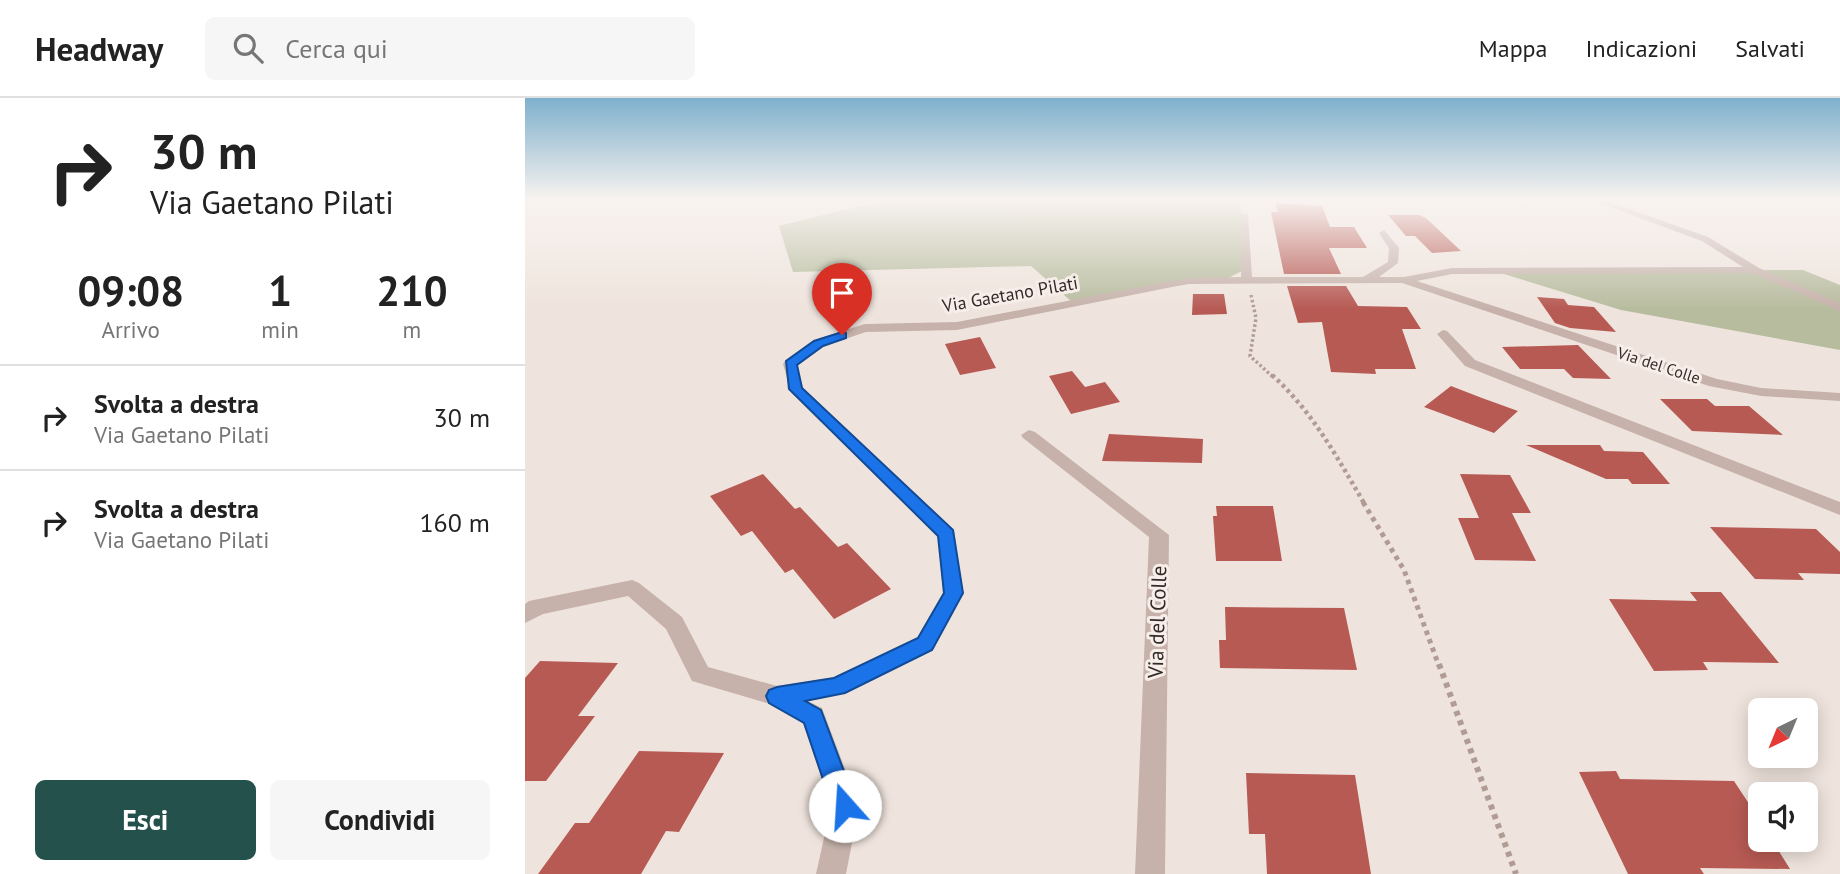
<!DOCTYPE html>
<html lang="it">
<head>
<meta charset="utf-8">
<style>
	body { margin:0; font-family:"PT Sans",sans-serif; background:#f6f6f6; color:#222; height:100vh; display:flex; flex-direction:column; font-size:26px; white-space:nowrap }
	* { box-sizing:border-box; margin:0 }
	p { font-size:23px; color:#767676 }
	.icon { flex:none; width:38px; height:38px; fill:none; stroke:currentColor; stroke-width:2; stroke-linecap:round; stroke-linejoin:round }
	.map { position:relative; flex:1; overflow:hidden }
	.drawer { display:flex; flex-direction:column; background:#fff; width:525px }
	.drawer>* { flex:none }
	.banner { background:#fff; color:#222; overflow:hidden }
	.needle { width:46px; rotate:223deg }
	.controls { position:absolute; left:1223px; top:600px; display:grid; gap:14px }
	.controls a { display:grid; place-items:center; width:70px; height:70px; border-radius:10px; background:#fff; box-shadow:0 4px 18px #0003; font-size:35px }
	.pin { position:absolute; display:grid; place-items:center; width:60px; height:60px; color:#fff; margin:-72px -30px; border-radius:50% 50% 50% 0; rotate:-45deg; box-shadow:0 0 7px #0007 }
	.pin .icon { rotate:45deg }
	.me { position:absolute; width:77px; margin:-38px; rotate:341deg; stroke-linejoin:round; filter:drop-shadow(0 0 5px #0008) }
	.turn { display:flex; align-items:center; gap:24px; height:147px; padding:0 35px; font-size:32px }
	.turn .icon { width:91px; height:91px; stroke-width:2.5 }
	.turn b { display:block; font-size:49px; line-height:60px }
	.eta { display:flex; justify-content:space-evenly; align-items:center; height:119px; text-align:center }
	.eta b { font-size:42px; font-weight:700; line-height:49px }
	.action { display:flex; gap:14px; margin-top:auto; padding:14px 35px }
	.action a { flex:1; height:80px; border-radius:10px; background:#24514c; color:#fff; font-size:28px; font-weight:700; line-height:80px; text-align:center }
	.action a+a { background:#f6f6f6; color:#222 }
	ul { padding:0; list-style:none }
	li { display:flex; align-items:center; gap:21px; height:105px; padding:0 35px; border-top:2px solid #e0e0e0 }
	li div { flex:1 }
	li b { display:block; font-size:26px }
	li em { font-style:normal }
	header { display:flex; align-items:center; gap:42px; box-sizing:border-box; height:98px; padding:0 35px; background:#fff; border-bottom:2px solid #e0e0e0 }
	header strong { font-size:33px }
	nav { display:flex; gap:38px; margin-inline-start:auto; font-size:24px }
	.search { width:490px; height:63px; background:#f6f6f6; display:flex; align-items:center; gap:18px; box-sizing:border-box; padding:0 24px; border-radius:10px; color:#767676; font-size:26px }
	main { display:flex; flex:1; min-height:0 }
	.map>svg:first-child { display:block }
</style>
</head>
<body>
<header>
<strong>Headway</strong>
<div class="search"><svg class="icon" aria-label="search" viewBox="0 0 24 24"><circle cx="10" cy="10" r="6"/><path d="M15 15l6 6"/></svg>Cerca qui</div>
<nav><a>Mappa</a><a>Indicazioni</a><a>Salvati</a></nav>
</header>
<main>
<section class="drawer">
<div class="banner">
<div class="turn"><svg class="icon" aria-label="right" viewBox="0 0 24 24"><path d="M7 20v-9h11M14 6l5 5-5 5"/></svg><div><b>30 m</b>Via Gaetano Pilati</div></div>
</div>
<div class="eta">
<div><b>09:08</b><p>Arrivo</p></div>
<div><b>1</b><p>min</p></div>
<div><b>210</b><p>m</p></div>
</div>
<ul>
<li><svg class="icon" aria-label="right" viewBox="0 0 24 24"><path d="M7 20v-9h11M14 6l5 5-5 5"/></svg><div><b>Svolta a destra</b><p>Via Gaetano Pilati</p></div><em>30 m</em></li>
<li><svg class="icon" aria-label="right" viewBox="0 0 24 24"><path d="M7 20v-9h11M14 6l5 5-5 5"/></svg><div><b>Svolta a destra</b><p>Via Gaetano Pilati</p></div><em>160 m</em></li>
</ul>
<div class="action"><a>Esci</a><a>Condividi</a></div>
</section>
<div class="map">
<svg width="1315" height="776" viewBox="0 0 1315 776">
	<rect width="100%" height="100%" fill="#efe4dd"/>
	<path fill="#b8bc9f" d="M383,102H712L715,107L725,169L703,180L547,204L506,168L268,174L254,128L330,109Z
		M1278,172L1315,187V252L1096,212L969,173Z"/>
	<path fill="#b75a54" d="M750,105L797,108L805,129H829L842,150H804L816,176H759L746,114H753Z
		M863,117H894L901,120L936,153L907,155L890,138H881Z
		M762,188H821L833,208L882,209L896,231H877L891,271H850L851,276L806,274L797,224L773,225Z
		M668,196H699L702,216L667,217Z
		M1012,199L1039,201L1043,207L1069,209L1091,234L1045,230L1030,225Z
		M455,239L471,270L435,277L420,246Z
		M1053,247L1086,281L1048,280L1039,271H995L977,249Z
		M547,273L560,289L580,284L595,304L546,316L524,278Z
		M926,288L957,300L993,313L969,335L899,309Z
		M1135,301H1182L1190,308H1224L1258,337L1167,333Z
		M584,336L678,341L677,365L577,363Z
		M1001,347H1075L1079,353L1118,354L1145,386H1107L1103,381H1081Z
		M238,376L270,411L275,409L313,449L322,445L366,491L309,521L268,471L260,475L227,433L216,438L185,398Z
		M935,376L985,377L1006,415H987L1011,463L950,462L933,420H954Z
		M691,408H748L757,463H691L688,418H692Z
		M1185,429L1291,431L1315,454V476L1273,475L1279,482L1230,481Z
		M1165,494H1196L1254,565L1178,564L1183,572L1129,573L1084,501L1172,503Z
		M700,509L819,510L832,572L695,570L694,542H701Z
		M15,563L93,565L53,618H70L21,683H0V580Z
		M114,653L199,655L154,734L141,733L116,776H13L50,725H64Z
		M1091,673L1095,681L1209,683L1236,724V742H1247L1265,771L1175,770L1179,776H1103L1054,674Z
		M721,675L830,677L846,776H742L740,736H724Z"/>
	<g fill="none" stroke-linecap="round" stroke-linejoin="round">
		<path stroke="#b19c95" stroke-width="3.5" stroke-dasharray="2.5 2.5" stroke-linecap="butt" d="M726,197L731,220L725,258L748,279"/>
		<path stroke="#b19c95" stroke-width="4.5" stroke-dasharray="3.5 3.5" stroke-linecap="butt" d="M747,277C787,313 812,359 839,405"/>
		<path stroke="#b19c95" stroke-width="5" stroke-dasharray="4.5 4.5" stroke-linecap="butt" d="M838,404L879,472L914,568"/>
		<path stroke="#b19c95" stroke-width="6" stroke-dasharray="5 5" stroke-linecap="butt" d="M914,566L991,776"/>
		<path fill="#c6b2ab" fill-rule="evenodd" d="M1066,102H1079L1183,139L1234,170L1315,205V213L1228,175L927,176L892,183L1192,281L1236,290L1315,295V303L1236,298L1184,288L877,185L662,186L432,232L341,234L299,248L272,267L278,290L429,432L438,495L408,552L321,595L283,603L297,610L334,708L321,776H291L306,708L278,625L245,606L167,583L141,531L103,498L18,516L0,525V506L4,503L107,482L114,485L157,519L183,569L252,588L310,579L392,540L418,495L413,438L266,294L258,266L260,263L289,242L340,226L432,224L662,180L716,179V115L723,117L727,179H838L863,164L864,150L854,135L859,132L874,150L873,165L854,179H879L927,170L1218,169L1177,143Z
			M918,232L922,233L950,262L1315,404V417L940,268L912,236Z
			M504,332L510,334L644,437L640,776H610L624,439L498,340L496,337Z"/>
	</g>
	<linearGradient id="sky" x2="0" y2="1"><stop stop-color="#7eb0cc"/><stop offset="0.48" stop-color="#f8f3f0"/><stop offset="1" stop-color="#f8f3f0" stop-opacity="0"/></linearGradient>
	<rect width="1315" height="211" fill="url(#sky)"/>
	<path fill="#1a73e8" stroke="#114b97" stroke-width="2" d="M317,234L321,235V240L298,248L272,267L277,290L428,432L438,495L407,552L320,595L280,603L296,612L332,708L328,717L320,721L311,717L307,708L279,625L244,605L241,598L244,592L252,589L309,580L393,540L419,495L413,438L264,291L261,263L289,243Z"/>
	<g text-anchor="middle" dominant-baseline="central" stroke-width="6" stroke-linejoin="round" paint-order="stroke">
		<g font-size="16" fill="#342b29" stroke="#f7eee9">
			<text transform="translate(1134 267) rotate(18)">Via del Colle</text>
		</g>
		<g font-size="18" fill="#342b29" stroke="#f7eee9">
			<text transform="translate(485 196) rotate(-10)">Via Gaetano Pilati</text>
		</g>
		<g font-size="21" fill="#342b29" stroke="#f7eee9">
			<text transform="translate(632 524) rotate(-88)">Via del Colle</text>
		</g>
	</g>
</svg>
<div class="controls">
<a><svg class="needle" viewBox="-14 -14 28 28"><path d="M0-13l5 13h-10z" fill="#e53935"/><path d="M0 13l5-13h-10z" fill="#767676"/></svg></a>
<a><svg class="icon" aria-label="sound" viewBox="0 0 24 24"><path d="M4 9h4l5-4v14l-5-4H4zM17 9q2 3 0 6"/></svg></a>
</div>
<div class="pin" style="left:317px;top:237px;background:#d93025"><svg class="icon" aria-label="arrive" viewBox="0 0 24 24"><path d="M6 21V4h12l-3 4 3 4H6"/></svg></div>
<svg class="me" style="left:320px;top:708px" viewBox="-20 -20 40 40"><circle r="19" fill="#fff"/><path d="M0-13L10 11 0 6-10 11z" fill="#1a73e8"/></svg>
</div>
</main>
</body>
</html>
